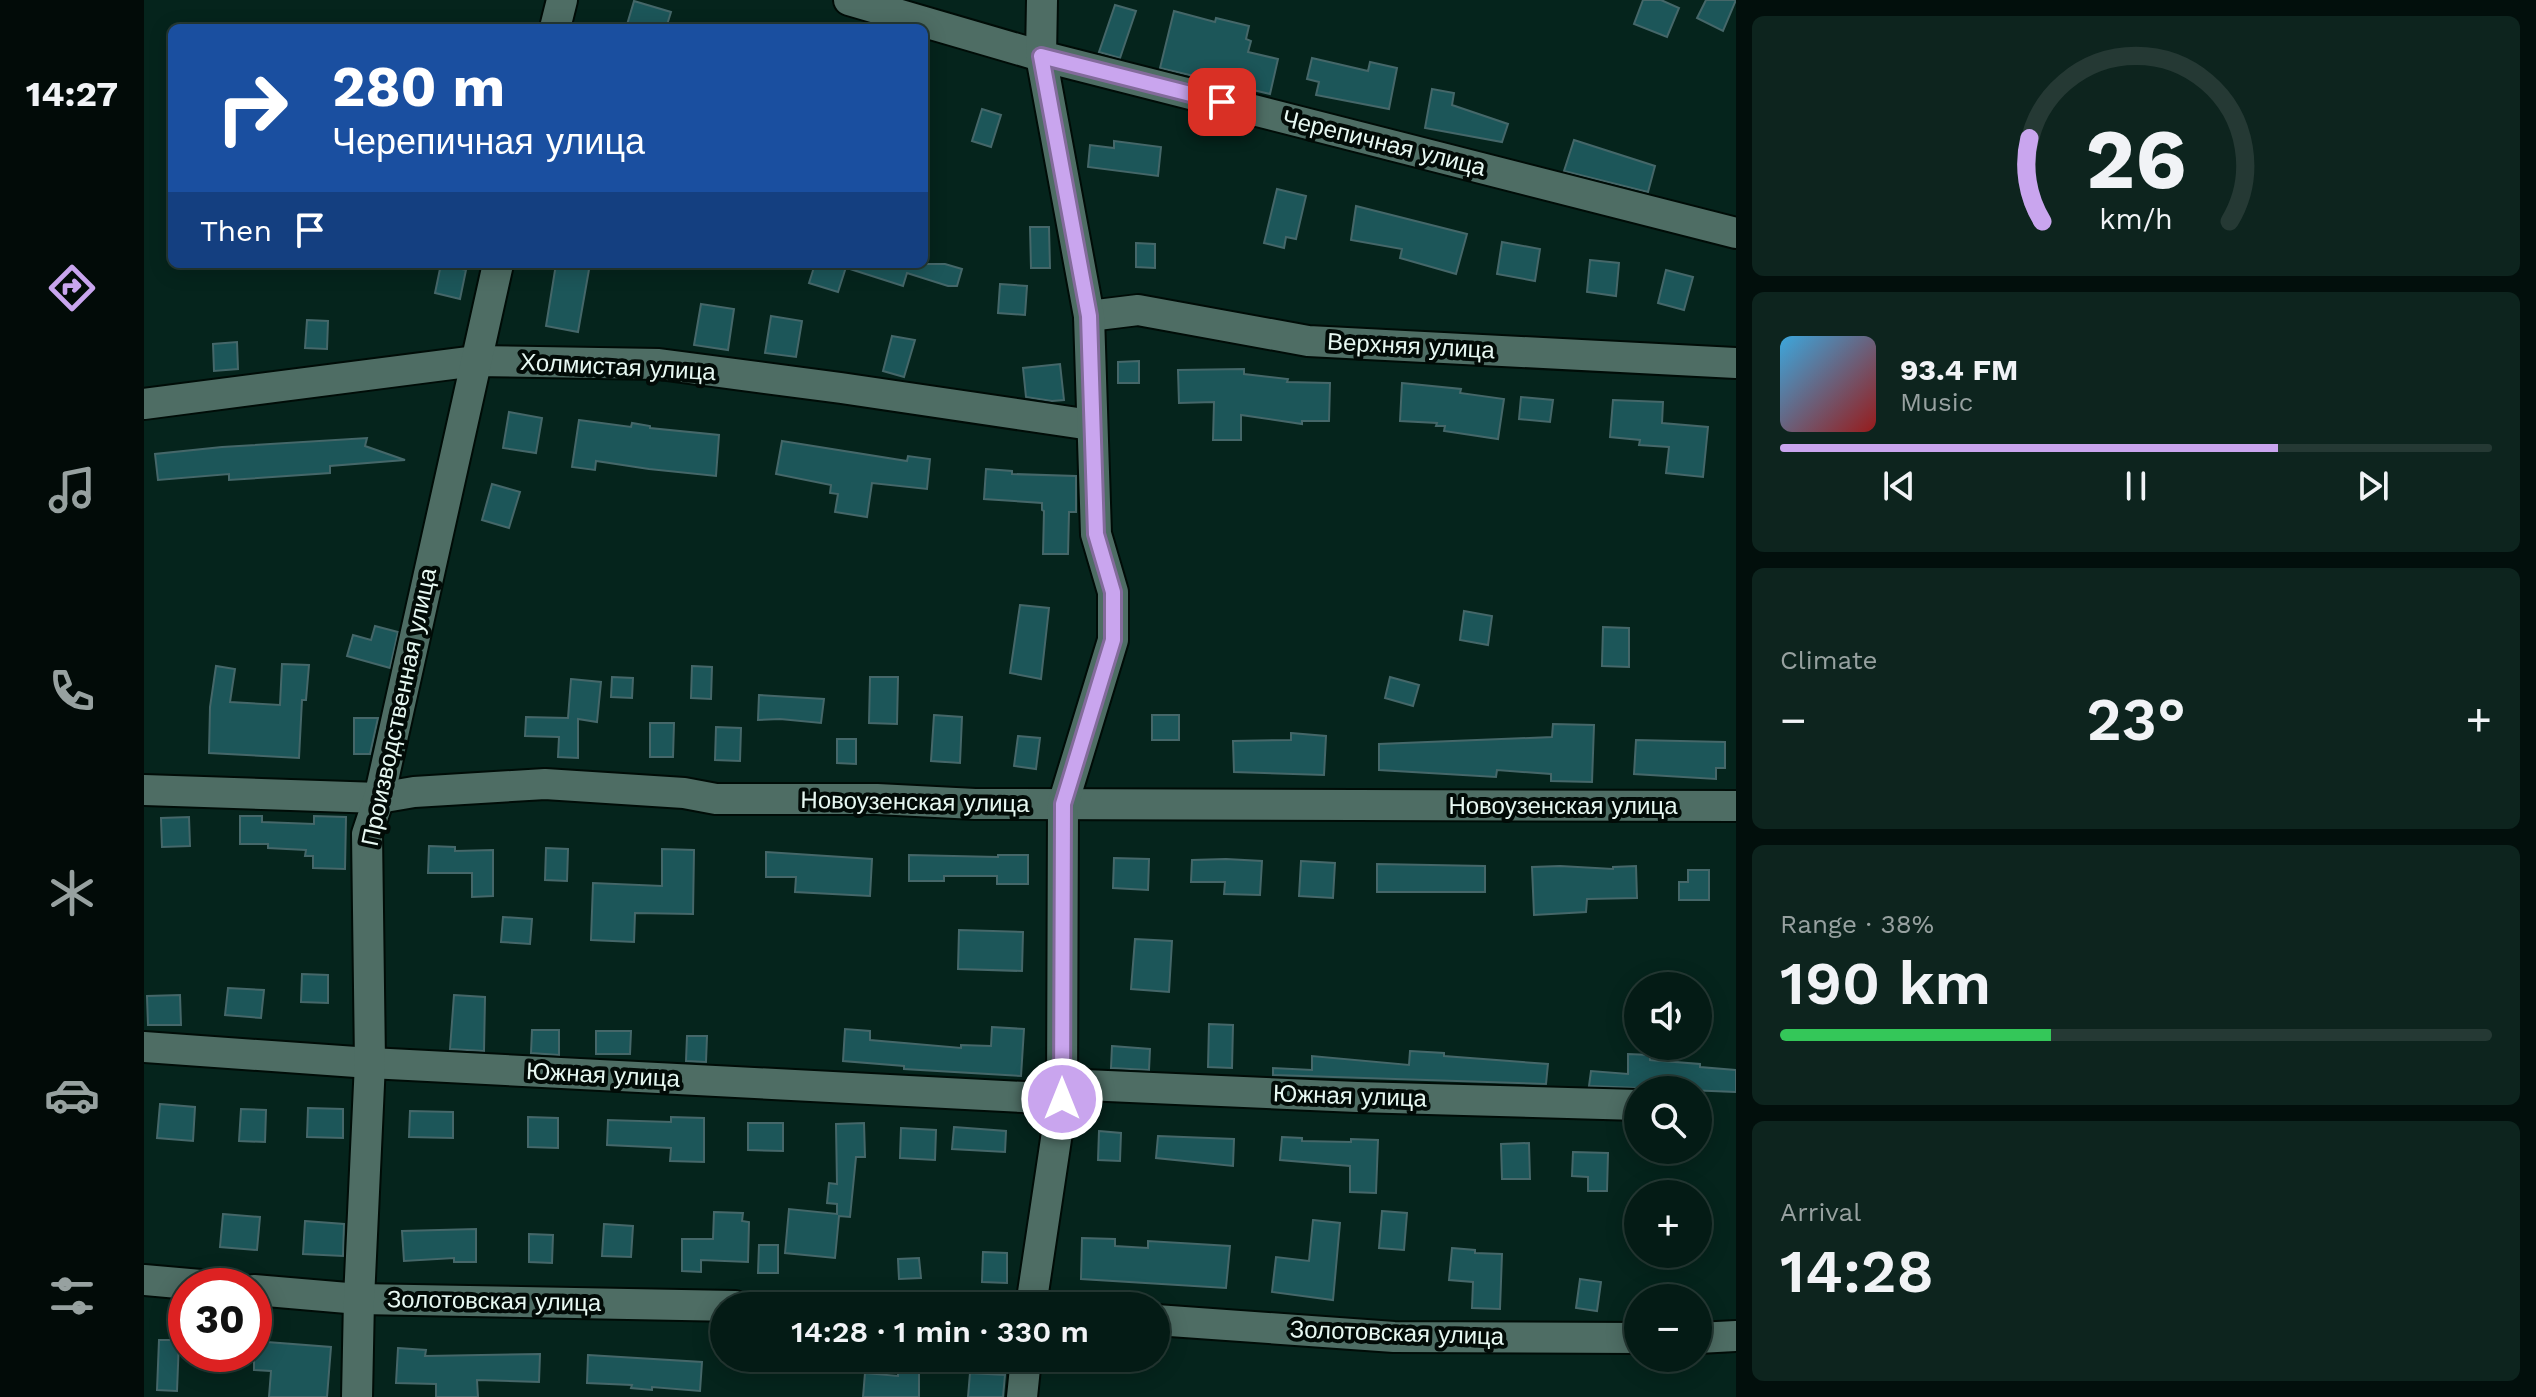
<!DOCTYPE html>
<meta charset="utf-8">
<style>
body{margin:0;font-family:"Work Sans",sans-serif;background:#0d241e;color:#f1f3f6;height:100vh;display:flex;flex-direction:column;font-size:30px;white-space:nowrap}
*{box-sizing:border-box;margin:0}
p{font-size:26px;color:#97a1a0}
.icon{flex:none;width:44px;height:44px;fill:none;stroke:currentColor;stroke-width:2;stroke-linecap:round;stroke-linejoin:round}
.map{position:relative;flex:1;overflow:hidden}
.details{display:flex;flex-direction:column;gap:16px;padding:16px;background:#020f0c;width:800px}
.details>*{flex:none}
.top-card{position:absolute;left:24px;top:24px;width:760px;height:244px;border-radius:12px;box-shadow:0 4px 20px #0003,0 0 0 2px #253934;background:#1a4fa0;color:#fff;overflow:hidden}
.buttons{position:absolute;left:1480px;top:972px;display:grid;gap:16px}
.buttons a{display:grid;place-items:center;width:88px;height:88px;border-radius:50%;background:#041b15;box-shadow:0 4px 20px #0003,0 0 0 2px #253934;font-size:40px}
.speed{position:absolute;left:24px;top:1268px;display:flex;gap:16px;font-size:40px;font-weight:700;text-align:center}
.speed>*{display:grid;place-content:center;width:104px;height:104px;border-radius:50%;background:#041b15;box-shadow:0 4px 20px #0003,0 0 0 2px #253934;line-height:1}
.speed .limit{border:12px solid #d22;background:#fff;color:#111}
.pin{position:absolute;display:grid;place-items:center;width:68px;height:68px;color:#fff;margin:-34px;border-radius:16px;box-shadow:0 4px 12px #0006}
.me{position:absolute;width:88px;margin:-44px;rotate:0deg;stroke-linejoin:round;filter:drop-shadow(0 0 6px #0008)}
.turn{display:flex;align-items:center;gap:28px;height:168px;padding:0 32px;font-size:36px}
.turn .icon{width:104px;height:104px;stroke-width:2.5}
.turn b{display:block;font-size:56px;line-height:68px}
.then{display:flex;align-items:center;height:76px;padding:0 32px;background:#0003;gap:16px;font-size:30px}
.big{font-size:60px;font-weight:600;line-height:1.1}
.details .widget{flex:1;display:flex;flex-direction:column;justify-content:center;gap:12px;min-width:0;padding:0 28px;border-radius:12px;background:#0d241e}
.details .dial{align-items:center;gap:0}
.dial svg{height:208px;overflow:visible;fill:none;stroke:#253934;stroke-width:7;stroke-linecap:round;text-anchor:middle}
.dial text{fill:#f1f3f6;stroke:none}
.song{display:flex;align-items:center;gap:24px}
.cover{width:96px;height:96px;border-radius:12px;background:linear-gradient(135deg,hsl(200 70% 55%),hsl(0 70% 35%))}
.played{height:8px;border-radius:4px;background:linear-gradient(90deg,#c9a5ee 70%,#253934 70%)}
.keys{display:flex;justify-content:space-around;direction:ltr}
.heat{display:flex;justify-content:space-between;align-items:center;font-size:44px;direction:ltr}
.charge{height:12px;border-radius:6px;background:linear-gradient(90deg,#34c759 38%,#253934 0)}
.trip{position:absolute;left:566px;top:1292px;width:460px;height:80px;border-radius:40px;background:#041b15;box-shadow:0 4px 20px #0003,0 0 0 2px #253934;font-weight:600;line-height:80px;text-align:center}
main{display:flex;flex:1;min-height:0}
.tabs{display:flex;flex-direction:column;width:144px;justify-content:space-around;align-items:center;background:#020b08;color:#97a1a0}
.tabs .icon{width:56px;height:56px}
.tabs .current{color:#c9a5ee}
.tabs b{font-size:36px;color:#f1f3f6}
.map>svg:first-child{display:block}
.building{fill:#1c5659;stroke:#456769;stroke-width:2}
.lines{fill:none;stroke-linecap:round;stroke-linejoin:round}
.street-casing{stroke:#000c07;stroke-width:34}
.street{stroke:#4e6d64;stroke-width:30}
.route-casing{stroke:#836b9b;stroke-width:20}
.route{stroke:#c9a5ee;stroke-width:14}
.labels{text-anchor:middle;dominant-baseline:central;stroke-width:8;stroke-linejoin:round;paint-order:stroke}
.street-label{font-size:24px;fill:#e7f8f2;stroke:#020b07}
</style>
<main>
<nav class="tabs">
<b>14:27</b>
<svg class="icon current" aria-label="directions" viewBox="0 0 24 24"><path d="M12 3l9 9-9 9-9-9zM9 14v-3h6M13 9l2 2-2 2"/></svg>
<svg class="icon" aria-label="music" viewBox="0 0 24 24"><path d="M9 18V5l10-2v13"/><circle cx="6" cy="18" r="3"/><circle cx="16" cy="16" r="3"/></svg>
<svg class="icon" aria-label="phone" viewBox="0 0 24 24"><path d="M5 4h4l2 5-3 2q2 4 5 5l2-3 5 2v4C11 20 4 13 5 4z"/></svg>
<svg class="icon" aria-label="climate" viewBox="0 0 24 24"><path d="M12 3v18M4 7l16 10M4 17L20 7"/></svg>
<svg class="icon" aria-label="car" viewBox="0 0 24 24"><path d="M5 17H2v-5l4-1 3-4h7l3 4 3 1v5h-3M9 17h6M6 11h13"/><circle cx="7" cy="17" r="2"/><circle cx="17" cy="17" r="2"/></svg>
<svg class="icon" aria-label="filters" viewBox="0 0 24 24"><path d="M4 7h16M4 17h16"/><circle cx="9" cy="7" r="2"/><circle cx="15" cy="17" r="2"/></svg>
</nav>
<div class="map">
<svg width="1592" height="1397" viewBox="0 0 1592 1397">
<rect width="100%" height="100%" fill="#05241c"/>
<g class="building">
<polygon points="1499,0 1517,0 1535,8 1523,37 1490,24"/>
<polygon points="1562,0 1592,0 1579,31 1553,18"/>
<polygon points="490,1 527,12 522,28 482,28"/>
<polygon points="971,5 992,11 976,58 955,52"/>
<polygon points="1030,11 1071,22 1072,18 1105,26 1102,39 1107,41 1104,52 1134,59 1126,94 1016,68"/>
<polygon points="1168,58 1224,71 1226,62 1253,68 1245,109 1172,95 1175,82 1163,79"/>
<polygon points="1288,89 1310,93 1308,105 1364,124 1358,142 1281,128"/>
<polygon points="838,109 857,115 847,147 828,141"/>
<polygon points="1430,140 1511,166 1504,192 1420,171"/>
<polygon points="970,141 1017,147 1014,176 944,167 946,145 970,148"/>
<polygon points="1133,189 1162,196 1152,239 1142,237 1140,248 1120,243"/>
<polygon points="1212,206 1323,234 1312,274 1256,258 1258,249 1207,240"/>
<polygon points="886,227 905,227 906,268 887,268"/>
<polygon points="1358,242 1396,249 1391,281 1353,274"/>
<polygon points="992,243 1011,244 1011,268 992,267"/>
<polygon points="1446,260 1475,263 1472,296 1443,292"/>
<polygon points="297,264 322,270 316,299 291,293"/>
<polygon points="412,264 446,264 434,332 402,326"/>
<polygon points="671,264 703,264 694,292 665,283"/>
<polygon points="704,264 801,264 818,269 813,286 804,286 763,273 759,286 703,268"/>
<polygon points="1522,270 1549,277 1540,310 1514,303"/>
<polygon points="856,284 883,286 881,315 854,313"/>
<polygon points="557,304 590,309 584,350 550,345"/>
<polygon points="627,316 658,321 652,357 621,353"/>
<polygon points="163,320 184,321 183,349 161,348"/>
<polygon points="748,336 771,340 760,377 739,371"/>
<polygon points="93,342 94,369 70,371 69,344"/>
<polygon points="995,361 995,383 974,383 974,362"/>
<polygon points="916,364 920,400 908,401 882,397 879,368"/>
<polygon points="1100,369 1100,374 1144,379 1143,382 1186,383 1185,421 1158,421 1158,424 1097,415 1097,440 1069,440 1070,402 1035,403 1034,370"/>
<polygon points="1258,383 1317,389 1316,393 1360,399 1354,439 1300,431 1301,426 1292,426 1293,423 1256,421"/>
<polygon points="1377,397 1409,400 1406,422 1375,419"/>
<polygon points="1469,400 1519,402 1518,423 1564,427 1559,477 1522,473 1525,447 1495,445 1496,440 1466,437"/>
<polygon points="365,412 398,418 392,453 359,448"/>
<polygon points="435,420 487,427 488,423 506,426 506,428 575,435 572,476 505,469 452,461 451,470 428,467"/>
<polygon points="223,438 221,446 261,460 186,466 186,473 85,480 85,474 14,480 11,454 78,447"/>
<polygon points="638,441 763,461 764,456 786,459 783,489 728,483 723,517 691,512 694,494 686,493 687,485 632,474"/>
<polygon points="842,469 868,471 868,474 932,476 932,512 925,512 924,554 899,554 900,511 898,510 898,503 840,499"/>
<polygon points="348,484 376,492 365,528 338,520"/>
<polygon points="876,605 905,608 897,679 866,673"/>
<polygon points="1320,611 1348,616 1344,645 1316,640"/>
<polygon points="231,626 254,632 246,668 203,656 209,635 227,640"/>
<polygon points="1459,627 1485,628 1485,667 1458,666"/>
<polygon points="138,664 165,665 162,700 158,700 155,758 65,753 66,707 72,666 91,669 86,702 136,705"/>
<polygon points="548,666 568,667 567,699 547,698"/>
<polygon points="468,677 489,678 488,698 467,697"/>
<polygon points="726,677 754,677 753,724 725,723"/>
<polygon points="1246,677 1275,685 1269,706 1241,698"/>
<polygon points="427,679 457,682 453,722 434,719 434,758 414,757 415,737 381,736 382,717 424,718"/>
<polygon points="615,695 680,699 677,723 636,719 614,720"/>
<polygon points="790,715 818,717 816,763 787,761"/>
<rect x="1008" y="715" width="27" height="25"/>
<polygon points="210,718 234,718 226,754 210,754"/>
<polygon points="506,723 530,723 529,757 506,757"/>
<polygon points="1409,724 1450,725 1448,782 1407,781 1407,774 1353,770 1352,777 1235,770 1235,744 1408,737"/>
<polygon points="572,727 597,728 596,761 571,760"/>
<polygon points="1147,733 1182,736 1180,775 1090,772 1089,741 1147,740"/>
<polygon points="874,736 896,738 892,769 870,766"/>
<polygon points="693,739 712,739 712,764 693,763"/>
<polygon points="1492,740 1581,742 1581,768 1572,768 1572,779 1490,774"/>
<polygon points="96,816 118,816 118,822 170,824 170,816 202,817 201,869 169,868 169,856 161,856 162,850 124,848 124,844 96,844"/>
<polygon points="45,817 46,846 18,847 17,818"/>
<polygon points="285,846 311,847 311,851 349,850 349,896 328,897 328,873 284,873"/>
<polygon points="402,848 424,849 423,881 401,880"/>
<polygon points="518,849 550,850 549,914 491,913 490,942 447,940 449,883 518,886"/>
<polygon points="622,852 728,859 726,896 651,892 652,877 622,877"/>
<polygon points="765,855 854,857 854,855 884,855 884,884 853,884 853,876 800,876 800,881 765,881"/>
<polygon points="970,858 1005,859 1004,890 969,888"/>
<polygon points="1082,859 1118,861 1116,895 1080,894 1081,882 1047,882 1048,860"/>
<polygon points="1157,861 1191,863 1189,898 1155,896"/>
<polygon points="1233,864 1341,866 1341,892 1233,892"/>
<polygon points="1416,866 1469,869 1469,867 1492,866 1493,898 1443,899 1442,912 1390,915 1388,867"/>
<polygon points="1544,870 1565,870 1565,900 1535,900 1535,882 1544,882"/>
<polygon points="359,917 388,919 386,944 357,942"/>
<polygon points="815,930 879,932 878,971 814,969"/>
<polygon points="991,939 1028,941 1025,992 987,989"/>
<polygon points="158,974 184,975 184,1003 157,1002"/>
<polygon points="84,988 120,990 117,1018 81,1015"/>
<polygon points="36,995 37,1025 4,1025 3,996"/>
<polygon points="310,995 341,997 340,1051 306,1049"/>
<polygon points="1065,1024 1089,1025 1088,1068 1064,1067"/>
<polygon points="848,1027 880,1029 877,1076 760,1069 760,1066 699,1061 701,1029 726,1031 726,1040 817,1048 817,1045 847,1046"/>
<polygon points="388,1030 415,1030 415,1055 387,1053"/>
<polygon points="452,1031 487,1031 486,1054 452,1054"/>
<polygon points="543,1036 563,1036 562,1062 542,1061"/>
<polygon points="968,1046 1006,1049 1005,1070 967,1068"/>
<polygon points="1266,1051 1300,1053 1300,1056 1404,1064 1402,1084 1129,1075 1129,1068 1168,1070 1168,1056 1265,1065"/>
<polygon points="1484,1054 1506,1055 1506,1060 1556,1064 1556,1067 1592,1070 1592,1092 1445,1086 1447,1071 1484,1074"/>
<polygon points="16,1104 51,1107 49,1141 13,1138"/>
<polygon points="164,1108 199,1109 199,1138 163,1137"/>
<polygon points="97,1109 122,1110 121,1142 95,1141"/>
<polygon points="266,1111 309,1112 309,1138 265,1137"/>
<polygon points="384,1117 414,1118 414,1148 384,1147"/>
<polygon points="527,1117 560,1118 560,1162 526,1161 527,1148 463,1145 464,1120 527,1122"/>
<polygon points="604,1123 639,1123 639,1151 604,1150"/>
<polygon points="720,1123 721,1157 712,1157 706,1217 695,1216 691,1258 641,1253 645,1209 693,1214 693,1204 683,1203 685,1183 693,1184 692,1124"/>
<polygon points="810,1127 862,1131 861,1152 808,1149"/>
<polygon points="757,1128 792,1130 791,1160 756,1158"/>
<polygon points="955,1131 977,1133 976,1161 954,1160"/>
<polygon points="1014,1136 1090,1139 1089,1166 1012,1158"/>
<polygon points="1138,1137 1158,1138 1158,1141 1207,1142 1207,1139 1234,1140 1232,1193 1206,1192 1206,1166 1136,1160"/>
<polygon points="1385,1143 1386,1179 1358,1179 1357,1144"/>
<polygon points="1429,1152 1464,1153 1463,1191 1444,1191 1444,1177 1428,1176"/>
<polygon points="1238,1211 1263,1213 1260,1250 1235,1248"/>
<polygon points="570,1212 599,1213 598,1221 605,1222 604,1262 557,1260 557,1272 538,1271 538,1239 569,1239"/>
<polygon points="79,1214 116,1217 113,1250 76,1247"/>
<polygon points="1169,1220 1196,1223 1189,1300 1128,1292 1132,1257 1165,1261"/>
<polygon points="161,1221 200,1224 199,1256 159,1254"/>
<polygon points="460,1224 489,1226 487,1257 458,1256"/>
<polygon points="332,1229 332,1262 310,1262 310,1258 260,1261 258,1231"/>
<polygon points="385,1234 409,1235 408,1263 385,1262"/>
<polygon points="938,1238 971,1239 971,1246 1004,1248 1004,1241 1086,1246 1082,1288 937,1279"/>
<polygon points="615,1245 634,1245 634,1273 614,1273"/>
<polygon points="1308,1248 1331,1250 1331,1253 1358,1254 1356,1309 1328,1308 1329,1282 1305,1280"/>
<polygon points="839,1252 863,1253 863,1283 838,1282"/>
<polygon points="775,1258 777,1278 755,1279 754,1259"/>
<polygon points="1436,1279 1457,1282 1453,1311 1432,1308"/>
<polygon points="15,1340 35,1340 33,1391 13,1390"/>
<polygon points="110,1341 187,1347 183,1397 125,1397 127,1371 110,1370"/>
<polygon points="254,1348 282,1350 281,1356 396,1354 395,1382 333,1380 334,1397 292,1397 292,1384 252,1383"/>
<polygon points="444,1355 558,1362 556,1391 508,1387 508,1390 487,1388 488,1385 443,1383"/>
<polygon points="754,1371 775,1372 775,1397 719,1397 721,1373 754,1376"/>
<polygon points="826,1373 861,1375 859,1397 824,1397"/>
</g>
<g class="lines">
<defs>
<g id="street">
<polyline points="705,0 897,56 1592,233"/>
<polyline points="411,28 418,0"/>
<polyline points="945,316 994,310 1164,341 1592,363"/>
<polyline points="0,404 331,361 515,364 697,388 947,425"/>
<polyline points="0,790 235,798 270,792 401,784 540,793 572,799 733,799 831,804 1592,806"/>
<polyline points="0,1047 226,1063 918,1099"/>
<polyline points="918,1084 1213,1097 1494,1105"/>
<polyline points="0,1280 68,1286"/>
<polyline points="110,1290 215,1299 591,1306"/>
<polyline points="887,1306 918,1099 919,804 969,640 969,592 952,534 945,316 897,56 898,0"/>
<polyline points="1012,1320 1250,1337 1494,1338"/>
<polyline points="1554,1338 1592,1336"/>
<polyline points="213,1397 215,1299 226,1063 223,834 235,798 354,264"/>
<polyline points="878,1397 882,1358"/>
</g>
</defs>
<use href="#street" class="street-casing"/>
<use href="#street" class="street"/>
</g>
<g class="lines">
<defs>
<polyline id="route" points="918,1099 919,804 969,640 969,592 952,534 945,316 897,56 1078,102"/>
</defs>
<use href="#route" class="route-casing"/>
<use href="#route" class="route"/>
</g>
<g class="labels">
<g class="street-label">
<text transform="translate(1240 143) rotate(14)">Черепичная улица</text>
<text transform="translate(1267 346) rotate(3)">Верхняя улица</text>
<text transform="translate(474 367) rotate(3)">Холмистая улица</text>
<text transform="translate(255 707) rotate(-78)">Производственная улица</text>
<text transform="translate(771 802) rotate(1)">Новоузенская улица</text>
<text x="1419" y="806">Новоузенская улица</text>
<text transform="translate(459 1075) rotate(3)">Южная улица</text>
<text transform="translate(1206 1096) rotate(2)">Южная улица</text>
<text transform="translate(350 1301) rotate(1)">Золотовская улица</text>
<text transform="translate(1253 1333) rotate(2)">Золотовская улица</text>
</g>
</g>
</svg>
<div class="buttons">
<a><svg class="icon" aria-label="sound" viewBox="0 0 24 24"><path d="M4 9h4l5-4v14l-5-4H4zM17 9q2 3 0 6"/></svg></a>
<a><svg class="icon" aria-label="search" viewBox="0 0 24 24"><circle cx="10" cy="10" r="6"/><path d="M15 15l6 6"/></svg></a>
<a>+</a>
<a>−</a>
</div>
<div class="speed"><div class="limit">30</div></div>
<div class="pin" style="left:1078px;top:102px;background:#d93025"><svg class="icon" aria-label="arrive" viewBox="0 0 24 24"><path d="M6 21V4h12l-3 4 3 4H6"/></svg></div>
<svg class="me" style="left:918px;top:1099px" viewBox="-20 -20 40 40"><circle r="17" fill="#c9a5ee" stroke="#fff" stroke-width="3"/><path d="M0-11L8 9 0 5-8 9z" fill="#fff"/></svg>
<div class="trip">14:28 · 1 min · 330 m</div>
<div class="top-card">
<div class="turn"><svg class="icon" aria-label="right" viewBox="0 0 24 24"><path d="M7 20v-9h11M14 6l5 5-5 5"/></svg><div><b>280 m</b>Черепичная улица</div></div>
<div class="then">Then<svg class="icon" aria-label="arrive" viewBox="0 0 24 24"><path d="M6 21V4h12l-3 4 3 4H6"/></svg></div>
</div>
</div>
<section class="details">
<div class="widget dial"><svg viewBox="0 0 100 80">
<path d="M14 69A42 42 0 1 1 86 69"/>
<path d="M14 69A42 42 0 0 1 9 37" stroke="#c9a5ee"/>
<text x="50" y="56" font-size="32" font-weight="700">26</text>
<text x="50" y="72" font-size="11">km/h</text>
</svg></div>
<div class="widget">
<div class="song"><i class="cover"></i><div><b>93.4 FM</b><p>Music</p></div></div>
<div class="played"></div>
<div class="keys"><svg class="icon" aria-label="previous" viewBox="0 0 24 24"><path d="M18 5L8 12l10 7zM5 5v14"/></svg><svg class="icon" aria-label="pause" viewBox="0 0 24 24"><path d="M8 5v14M16 5v14"/></svg><svg class="icon" aria-label="next" viewBox="0 0 24 24"><path d="M6 5l10 7-10 7zM19 5v14"/></svg></div>
</div>
<div class="widget"><p>Climate</p>
<div class="heat"><a>−</a><b class="big">23°</b><a>+</a></div>
</div>
<div class="widget"><p>Range · 38%</p><b class="big">190 km</b><div class="charge"></div></div>
<div class="widget"><p>Arrival</p><b class="big">14:28</b></div>
</section>
</main>
